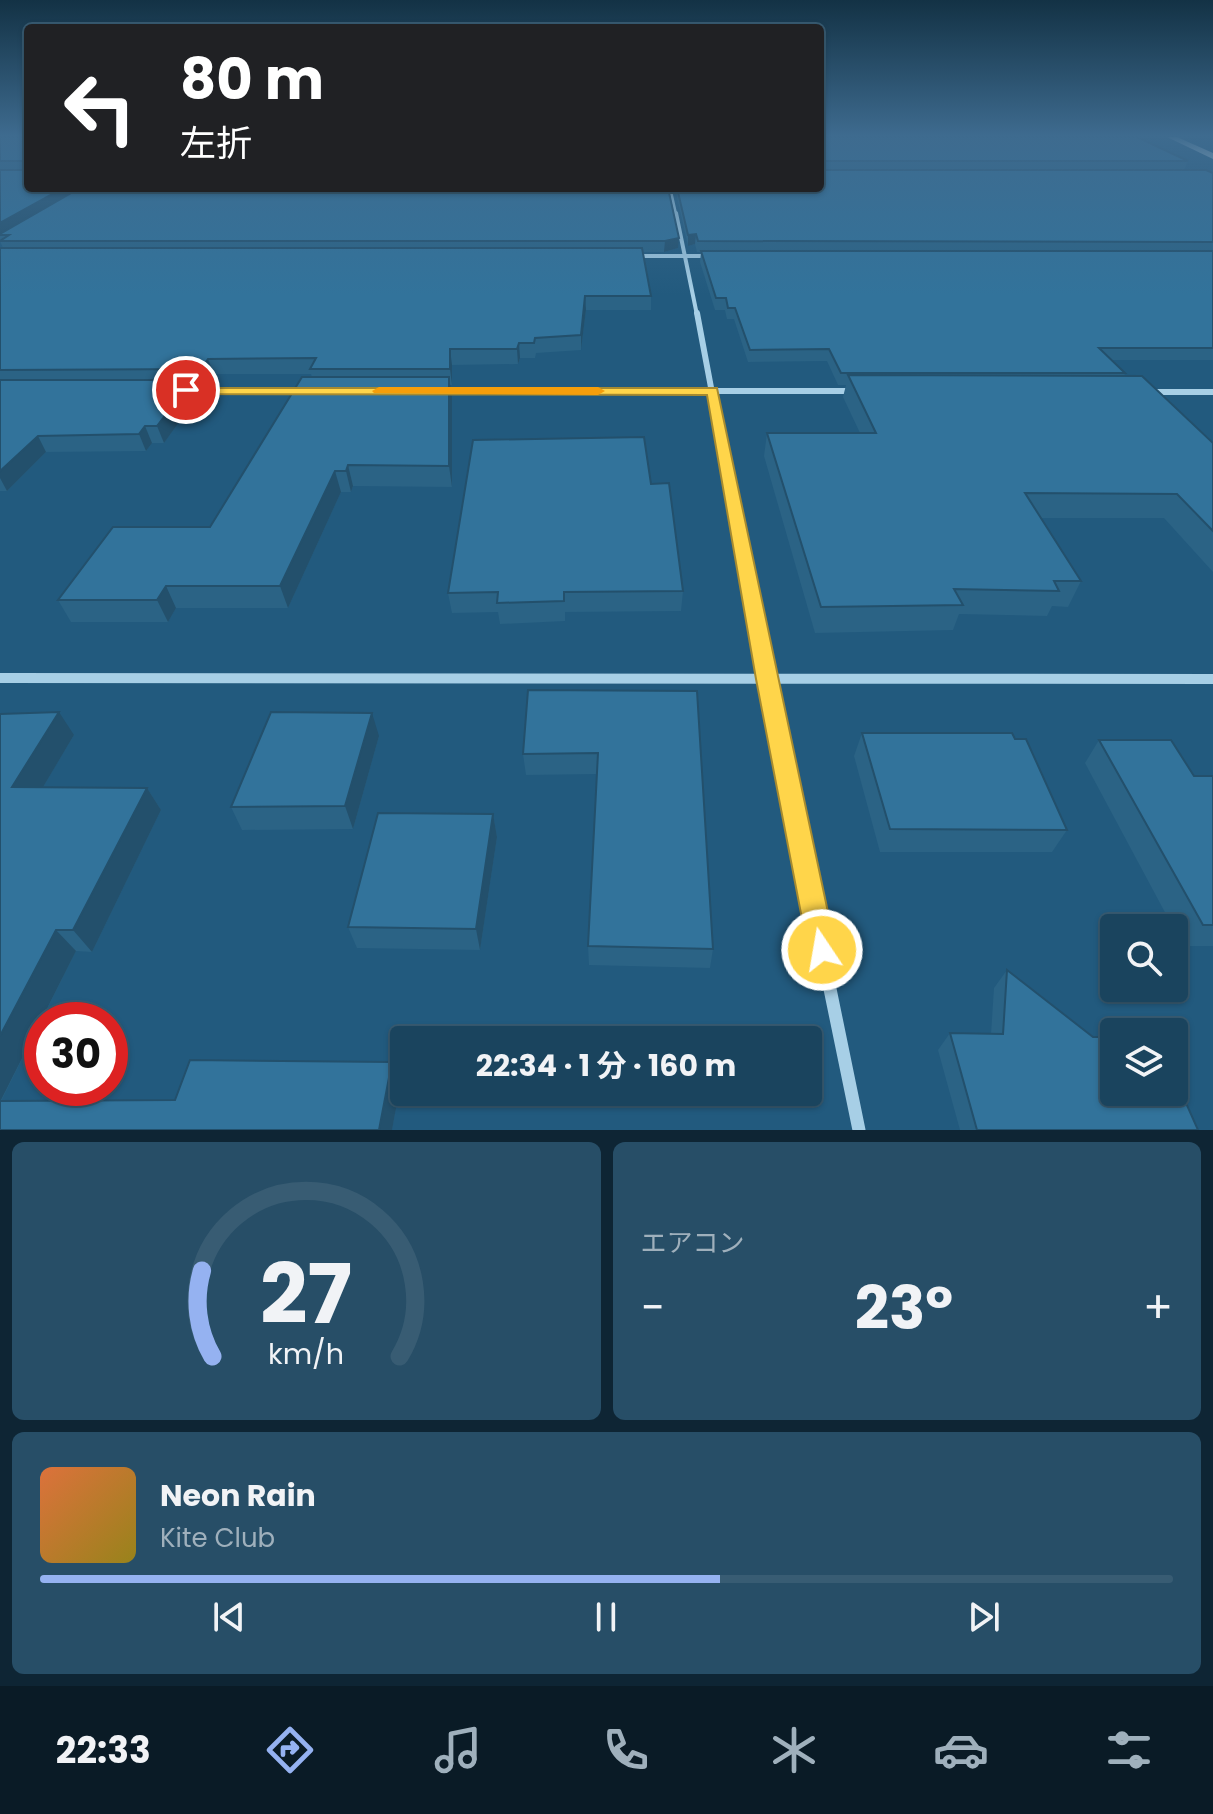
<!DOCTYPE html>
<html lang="ja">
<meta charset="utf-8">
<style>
body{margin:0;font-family:Poppins,"Noto Sans JP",sans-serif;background:#274e67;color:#f1f3f6;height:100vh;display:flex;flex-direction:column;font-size:30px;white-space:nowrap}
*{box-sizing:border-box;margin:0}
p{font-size:26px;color:#9fb0bc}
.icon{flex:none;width:44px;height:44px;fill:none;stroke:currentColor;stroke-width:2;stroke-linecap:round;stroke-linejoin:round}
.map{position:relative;height:1130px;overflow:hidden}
.side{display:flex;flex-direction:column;gap:12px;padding:12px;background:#0e2534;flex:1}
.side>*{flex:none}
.guide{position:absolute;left:24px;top:24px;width:800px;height:168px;border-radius:8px;box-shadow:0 2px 6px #0004,0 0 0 2px #385c73;background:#202124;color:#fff;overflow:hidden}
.tools{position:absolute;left:1100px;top:914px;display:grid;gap:16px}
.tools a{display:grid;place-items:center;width:88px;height:88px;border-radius:8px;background:#1a445e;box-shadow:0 2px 6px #0004,0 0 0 2px #385c73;font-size:40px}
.speed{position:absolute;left:24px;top:1002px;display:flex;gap:16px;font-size:40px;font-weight:700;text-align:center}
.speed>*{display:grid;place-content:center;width:104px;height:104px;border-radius:50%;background:#1a445e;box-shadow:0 2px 6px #0004,0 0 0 2px #385c73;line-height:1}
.speed .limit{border:12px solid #d22;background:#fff;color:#111}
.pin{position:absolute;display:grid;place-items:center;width:68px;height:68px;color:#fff;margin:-34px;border:4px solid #fff;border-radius:50%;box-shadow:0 2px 8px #0007}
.me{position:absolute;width:88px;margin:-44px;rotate:348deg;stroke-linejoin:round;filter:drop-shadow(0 0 6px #0008)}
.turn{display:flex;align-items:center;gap:28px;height:168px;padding:0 24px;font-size:36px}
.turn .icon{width:104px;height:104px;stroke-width:2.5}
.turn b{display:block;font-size:56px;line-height:68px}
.big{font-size:60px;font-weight:700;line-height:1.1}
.side .widget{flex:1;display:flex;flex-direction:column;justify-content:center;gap:12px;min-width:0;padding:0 28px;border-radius:12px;background:#274e67}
.side .dial{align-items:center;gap:0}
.dial svg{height:208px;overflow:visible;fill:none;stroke:#385c73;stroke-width:7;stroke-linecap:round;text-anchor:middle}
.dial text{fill:#f1f3f6;stroke:none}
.song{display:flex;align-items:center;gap:24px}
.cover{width:96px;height:96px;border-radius:12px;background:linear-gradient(135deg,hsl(20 70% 55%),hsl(50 70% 35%))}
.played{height:8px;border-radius:4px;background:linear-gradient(90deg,#95b2f1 60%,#385c73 60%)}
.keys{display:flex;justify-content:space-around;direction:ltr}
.heat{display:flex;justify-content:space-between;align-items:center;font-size:44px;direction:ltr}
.side .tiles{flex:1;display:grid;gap:12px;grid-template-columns:1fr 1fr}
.widget:last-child{grid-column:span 2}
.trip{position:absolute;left:390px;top:1026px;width:432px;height:80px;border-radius:8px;background:#1a445e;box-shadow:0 2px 6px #0004,0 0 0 2px #385c73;font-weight:700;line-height:80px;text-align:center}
.dock{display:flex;height:128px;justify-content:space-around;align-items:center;background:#0a1b26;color:#9fb0bc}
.dock .icon{width:56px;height:56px}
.dock .active{color:#95b2f1}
.dock b{font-size:36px;color:#f1f3f6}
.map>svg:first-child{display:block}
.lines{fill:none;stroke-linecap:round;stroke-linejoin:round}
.minor-far5{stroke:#a7cfe6;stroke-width:3}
.minor-far4{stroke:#a7cfe6;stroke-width:4}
.minor-far3{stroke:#a7cfe6;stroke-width:6}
.minor-far2{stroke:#a7cfe6;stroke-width:8}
.minor-far1{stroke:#a7cfe6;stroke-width:10}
.minor{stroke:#a7cfe6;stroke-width:13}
.trunk{fill:#f4fafe;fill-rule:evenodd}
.wall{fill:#2b6385}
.shaded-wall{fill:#23506c}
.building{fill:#32739b;stroke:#23506c;stroke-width:2}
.route{fill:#ffd54a;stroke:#a68a30;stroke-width:2}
.slow{fill:#f59e0b}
</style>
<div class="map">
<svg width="1213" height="1130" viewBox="0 0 1213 1130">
<rect width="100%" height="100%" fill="#225a7e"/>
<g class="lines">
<polyline class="minor-far5" points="670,188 676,215"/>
<g class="minor-far4">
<polyline points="676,213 697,315"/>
<polyline points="633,256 711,256"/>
</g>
<g class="minor-far3">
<polyline points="697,313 722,446"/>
<polyline points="186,390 304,391"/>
<polyline points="442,391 852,391"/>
<polyline points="1150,392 1213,392"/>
</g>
<polyline class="minor-far2" points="722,444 754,617"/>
<g class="minor-far1">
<polyline points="754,615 799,840"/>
<polyline points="0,678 1213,679"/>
</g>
<polyline class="minor" points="799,838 859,1130"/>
<polygon class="trunk" points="1167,137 1177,137 1213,153 1213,159"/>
</g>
<g class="wall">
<polygon points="0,137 28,137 28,188 668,188 678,248 664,252 643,252 651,296 651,310 586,310 581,350 536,353 535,358 520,358 518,364 452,365 452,385 450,385 452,397 452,487 353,486 351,492 341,492 288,608 176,608 168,622 71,622 58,600 210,527 312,377 311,374 214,374 206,384 193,384 198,396 164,443 152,443 146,451 46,452 7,491 0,491 0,248 3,248 0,241"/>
<polygon points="820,137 1188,161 1184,170 1213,173 1213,360 1112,360 1125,373 1124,376 1213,443 1213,572 1164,518 1040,518 1081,581 1068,607 1052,606 1047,616 959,614 953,630 815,633 764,456 767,433 860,433 843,397 846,385 838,385 827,361 748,362 734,319 727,319 725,310 715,310 700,262 701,252 697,252 695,244 688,246 675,188 820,188"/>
<polygon points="651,484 683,591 681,611 565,612 565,621 500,624 498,612 452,613 448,593"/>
<polygon points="697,691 713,949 710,968 589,965 588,946 597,774 526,775 523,754"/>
<polygon points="0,714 74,735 43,787 147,788 161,810 92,952 76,951 1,1101 175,1100 401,1081 392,1130 0,1130"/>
<polygon points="862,733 1067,830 1052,852 880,852 854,756"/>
<polygon points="379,736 353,829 242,830 231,807"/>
<polygon points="1099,740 1194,776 1213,776 1213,946 1183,946 1085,763"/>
<polygon points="493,814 497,837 480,950 357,948 348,927"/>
<polygon points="1007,970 1198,1130 960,1130 938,1050 950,1033 991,1034 994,988"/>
</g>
<g class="shaded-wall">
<polygon points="63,188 83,188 0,235 0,223"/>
<polygon points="696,234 695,244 688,246 688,235"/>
<polygon points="679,238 678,248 664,252 665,241"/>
<polygon points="585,296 586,310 581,350 581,335"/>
<polygon points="519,343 520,358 518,364 517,349"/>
<polygon points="450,349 452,365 452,385 450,369"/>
<polygon points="208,359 214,374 206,384 201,369"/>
<polygon points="449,377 452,397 452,487 449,466"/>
<polygon points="192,380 198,396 164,443 157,426"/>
<polygon points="145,426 152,443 146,451 139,434"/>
<polygon points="38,436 46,452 7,491 0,478 0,471"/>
<polygon points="348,465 353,486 351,492 346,471"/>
<polygon points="335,471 341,492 288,608 280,586"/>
<polygon points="166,586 176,608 168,622 157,600"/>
<polygon points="59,712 74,735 30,809 12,787"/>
<polygon points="372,713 379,736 353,829 345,806"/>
<polygon points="147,788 161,810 92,952 73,930"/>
<polygon points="493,814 497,837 480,950 476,929"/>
<polygon points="56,930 76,951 0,1102 0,1036"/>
<polygon points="392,1062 401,1081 392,1130 379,1130"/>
</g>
<g class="building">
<polygon points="0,137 28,137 28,163 24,161 0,161"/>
<polygon points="820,137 1137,137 1188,161 821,161 820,162"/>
<polygon points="28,165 28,188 63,188 0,223 0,170 24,170"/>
<polygon points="820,169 821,170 1206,170 1213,173 1213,242 698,241 696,234 688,235 677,188 820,188"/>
<polygon points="80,188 668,188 679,238 665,241 0,241 9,235 0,235 0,234"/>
<polygon points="0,248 642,248 651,296 585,296 581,335 535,338 534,343 519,343 517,349 450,349 450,369 310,369 316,358 208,359 201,369 0,370"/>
<polygon points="701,251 1213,251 1213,348 1099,348 1125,373 841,373 829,349 750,350 735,308 728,308 726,298 716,298"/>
<polygon points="848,375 1142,376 1213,443 1213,531 1177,494 1025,493 1081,581 1054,581 1059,591 954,589 963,605 821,607 767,433 876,433"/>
<polygon points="302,377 449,377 449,466 348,465 346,471 335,471 280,586 166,586 157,600 58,600 113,527 210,527"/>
<polygon points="0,380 192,380 157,426 145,426 139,434 38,436 0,471"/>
<polygon points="644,437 651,484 669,483 683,591 564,592 564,601 497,603 498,592 448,593 473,440"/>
<polygon points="528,690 697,691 713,949 588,946 598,753 523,754"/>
<polygon points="59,712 12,787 147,788 73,930 56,930 0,1036 0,714"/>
<polygon points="271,712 372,713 345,806 231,807"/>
<polygon points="862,733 1012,733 1015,739 1026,739 1067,830 890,829"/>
<polygon points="1099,740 1171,740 1194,776 1213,776 1213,925 1203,925"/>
<polygon points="378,813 493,814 476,929 348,927"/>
<polygon points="1007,970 1093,1037 1114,1037 1114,1092 1174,1092 1174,1076 1198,1130 977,1130 950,1033 1003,1034"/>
<polygon points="190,1060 392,1062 379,1130 0,1130 0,1101 175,1100"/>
</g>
<linearGradient id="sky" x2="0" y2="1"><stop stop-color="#133245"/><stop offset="0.46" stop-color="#3e6b8f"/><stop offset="1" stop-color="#3e6b8f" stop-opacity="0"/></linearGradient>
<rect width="1213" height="295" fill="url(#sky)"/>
<polygon class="route" points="181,388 717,388 836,950 832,960 822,964 812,960 808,950 756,679 707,395 186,394 181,393"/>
<polygon class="slow" points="379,387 598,387 605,391 598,395 374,393 372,391"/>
</svg>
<div class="tools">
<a><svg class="icon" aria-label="search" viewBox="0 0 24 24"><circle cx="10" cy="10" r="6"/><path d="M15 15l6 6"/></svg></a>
<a><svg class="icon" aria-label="layers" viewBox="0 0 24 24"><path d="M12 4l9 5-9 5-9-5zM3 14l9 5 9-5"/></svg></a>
</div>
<div class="speed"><div class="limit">30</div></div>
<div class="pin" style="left:186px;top:390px;background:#d93025"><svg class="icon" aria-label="arrive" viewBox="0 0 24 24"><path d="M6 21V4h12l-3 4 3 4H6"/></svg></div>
<svg class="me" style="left:822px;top:950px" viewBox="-20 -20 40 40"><circle r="17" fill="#ffd54a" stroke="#fff" stroke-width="3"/><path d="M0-11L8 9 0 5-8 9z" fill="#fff"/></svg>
<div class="trip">22:34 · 1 分 · 160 m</div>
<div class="guide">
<div class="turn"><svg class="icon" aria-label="left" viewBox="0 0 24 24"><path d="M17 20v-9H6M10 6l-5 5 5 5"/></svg><div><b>80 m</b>左折</div></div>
</div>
</div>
<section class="side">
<div class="tiles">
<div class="widget dial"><svg viewBox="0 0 100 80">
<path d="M14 69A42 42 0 1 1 86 69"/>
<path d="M14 69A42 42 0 0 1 10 36" stroke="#95b2f1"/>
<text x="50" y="56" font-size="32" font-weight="700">27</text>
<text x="50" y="72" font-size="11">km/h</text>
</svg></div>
<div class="widget"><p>エアコン</p>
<div class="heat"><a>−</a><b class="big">23°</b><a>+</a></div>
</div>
<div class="widget">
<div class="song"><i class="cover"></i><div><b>Neon Rain</b><p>Kite Club</p></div></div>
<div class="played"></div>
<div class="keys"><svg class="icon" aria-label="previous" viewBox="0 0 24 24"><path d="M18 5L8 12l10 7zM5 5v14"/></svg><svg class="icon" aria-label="pause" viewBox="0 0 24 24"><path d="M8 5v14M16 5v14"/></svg><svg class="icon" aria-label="next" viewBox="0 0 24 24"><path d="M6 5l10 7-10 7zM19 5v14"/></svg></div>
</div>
</div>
</section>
<nav class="dock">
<b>22:33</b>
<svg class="icon active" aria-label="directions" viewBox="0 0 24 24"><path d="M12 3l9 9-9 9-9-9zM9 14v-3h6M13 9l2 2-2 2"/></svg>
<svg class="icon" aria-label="music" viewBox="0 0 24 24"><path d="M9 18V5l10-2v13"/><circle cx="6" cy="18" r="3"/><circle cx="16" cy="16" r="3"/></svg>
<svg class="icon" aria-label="phone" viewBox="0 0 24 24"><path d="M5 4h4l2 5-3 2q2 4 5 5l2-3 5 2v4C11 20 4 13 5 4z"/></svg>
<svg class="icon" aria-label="climate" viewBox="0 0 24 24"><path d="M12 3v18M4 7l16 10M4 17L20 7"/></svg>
<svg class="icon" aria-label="car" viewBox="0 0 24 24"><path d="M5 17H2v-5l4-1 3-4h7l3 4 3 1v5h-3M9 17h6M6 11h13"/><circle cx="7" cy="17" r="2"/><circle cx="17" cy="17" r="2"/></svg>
<svg class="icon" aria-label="filters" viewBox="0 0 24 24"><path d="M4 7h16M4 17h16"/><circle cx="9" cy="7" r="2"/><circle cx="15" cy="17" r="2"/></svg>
</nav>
